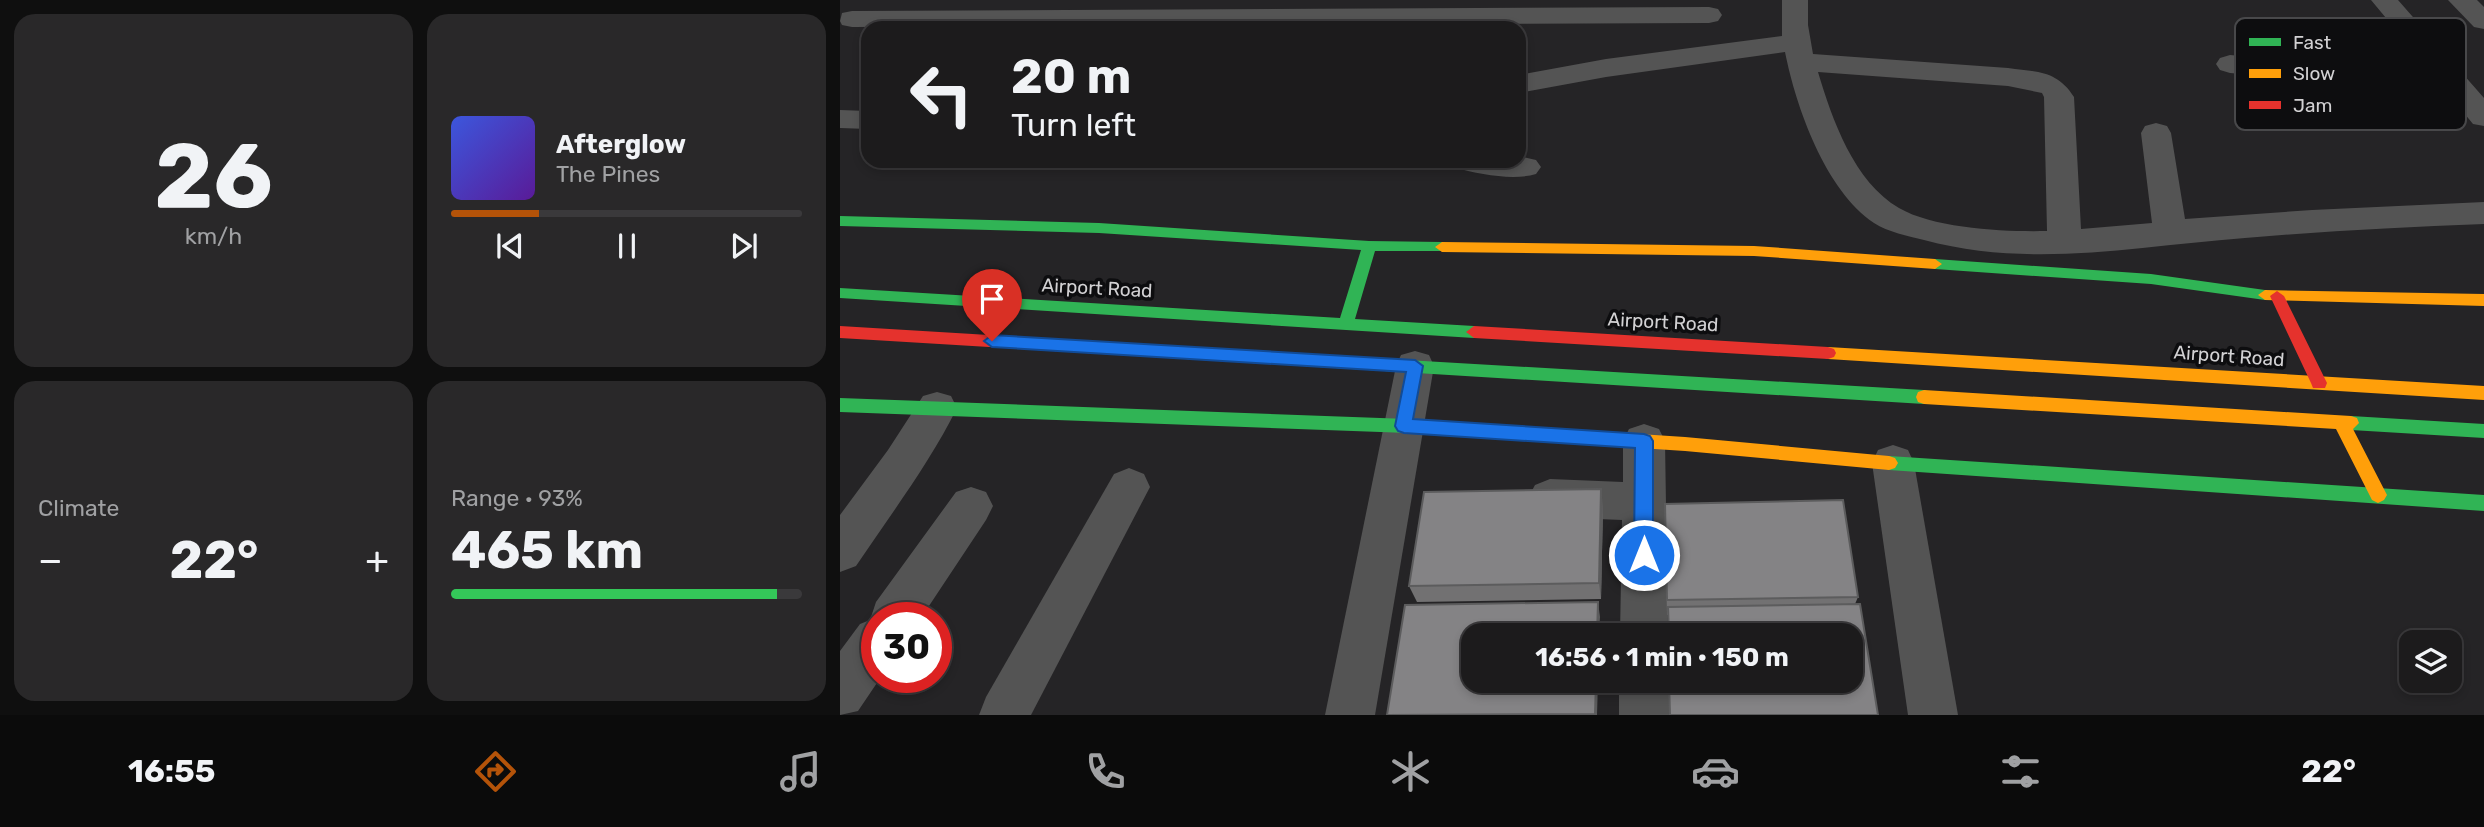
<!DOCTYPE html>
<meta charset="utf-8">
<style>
body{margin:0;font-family:Rubik,sans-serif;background:#292829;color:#f1f3f6;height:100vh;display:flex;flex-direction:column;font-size:26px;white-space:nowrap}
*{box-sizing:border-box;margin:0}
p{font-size:23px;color:#a0a1a3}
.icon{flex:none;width:38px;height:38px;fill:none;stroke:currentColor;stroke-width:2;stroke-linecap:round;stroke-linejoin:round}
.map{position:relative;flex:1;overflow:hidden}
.details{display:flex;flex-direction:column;gap:14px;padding:14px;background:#0f0f0f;width:840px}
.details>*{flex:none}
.top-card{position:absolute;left:21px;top:21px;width:665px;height:147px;border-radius:21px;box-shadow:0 4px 10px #0003,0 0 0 2px #3a393b;background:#1c1b1c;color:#f1f3f6;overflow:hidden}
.buttons{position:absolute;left:1559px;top:630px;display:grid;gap:14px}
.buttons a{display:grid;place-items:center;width:63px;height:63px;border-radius:14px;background:#1c1b1c;box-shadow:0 4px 10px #0003,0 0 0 2px #3a393b;font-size:35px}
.speed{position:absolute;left:21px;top:602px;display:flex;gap:14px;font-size:35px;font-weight:700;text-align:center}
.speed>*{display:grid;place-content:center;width:91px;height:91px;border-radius:50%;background:#1c1b1c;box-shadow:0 4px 10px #0003,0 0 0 2px #3a393b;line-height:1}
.speed .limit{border:10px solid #d22;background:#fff;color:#111}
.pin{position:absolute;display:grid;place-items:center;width:60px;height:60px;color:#fff;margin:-72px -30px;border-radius:50% 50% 50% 0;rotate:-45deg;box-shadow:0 0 7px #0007}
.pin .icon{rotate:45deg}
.me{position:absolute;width:77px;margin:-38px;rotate:0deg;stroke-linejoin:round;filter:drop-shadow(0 0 5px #0008)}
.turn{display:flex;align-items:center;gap:24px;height:147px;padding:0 35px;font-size:32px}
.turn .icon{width:91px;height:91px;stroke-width:2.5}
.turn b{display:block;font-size:49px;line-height:60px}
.big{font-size:52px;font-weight:700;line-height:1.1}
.details .widget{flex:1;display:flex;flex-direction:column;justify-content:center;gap:10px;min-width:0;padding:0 24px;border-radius:21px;background:#292829}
.details .dial{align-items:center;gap:0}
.dial b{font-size:91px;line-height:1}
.song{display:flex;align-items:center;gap:21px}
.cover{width:84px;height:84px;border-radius:10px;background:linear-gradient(135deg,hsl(230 70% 55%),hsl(270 70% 35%))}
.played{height:7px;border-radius:4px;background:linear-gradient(90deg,#b45309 25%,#3a393b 25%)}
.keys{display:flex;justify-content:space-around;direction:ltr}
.heat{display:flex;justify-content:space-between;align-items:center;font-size:38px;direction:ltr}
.charge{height:10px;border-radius:5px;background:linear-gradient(90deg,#34c759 93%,#3a393b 0)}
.details .tiles{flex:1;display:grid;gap:14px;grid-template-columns:repeat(2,1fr)}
.trip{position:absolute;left:621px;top:623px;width:402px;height:70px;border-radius:21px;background:#1c1b1c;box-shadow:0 4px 10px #0003,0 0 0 2px #3a393b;font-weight:700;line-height:70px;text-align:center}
.dock{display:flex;height:112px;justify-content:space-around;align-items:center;background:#0b0b0b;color:#a0a1a3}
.dock .icon{width:49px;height:49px}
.dock .current{color:#b45309}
.dock b{font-size:32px;color:#f1f3f6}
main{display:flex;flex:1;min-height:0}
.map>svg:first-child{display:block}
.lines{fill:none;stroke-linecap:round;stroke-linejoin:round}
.street{fill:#545454;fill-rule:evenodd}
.fast{fill:#30b455;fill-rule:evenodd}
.slow{fill:#ff9f0a;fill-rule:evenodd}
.jam{fill:#e5322d;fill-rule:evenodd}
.wall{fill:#727172}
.shaded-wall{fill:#5c5c5d}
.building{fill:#848385;stroke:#5c5c5d;stroke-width:2}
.route{fill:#1a73e8;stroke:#114b97;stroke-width:2}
.labels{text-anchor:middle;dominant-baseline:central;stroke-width:7;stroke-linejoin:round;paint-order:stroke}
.street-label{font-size:19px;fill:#d2d1d3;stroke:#0d0d0f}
.key{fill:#0d0d0f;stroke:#48484a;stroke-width:2}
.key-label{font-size:19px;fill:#d2d1d3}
</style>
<main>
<section class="details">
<div class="tiles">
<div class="widget dial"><b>26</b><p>km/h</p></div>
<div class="widget">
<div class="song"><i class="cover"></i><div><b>Afterglow</b><p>The Pines</p></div></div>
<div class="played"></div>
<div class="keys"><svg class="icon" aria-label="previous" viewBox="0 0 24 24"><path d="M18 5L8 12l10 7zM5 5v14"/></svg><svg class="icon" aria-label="pause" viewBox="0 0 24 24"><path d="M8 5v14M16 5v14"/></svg><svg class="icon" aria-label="next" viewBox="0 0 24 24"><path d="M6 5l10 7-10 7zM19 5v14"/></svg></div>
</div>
<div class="widget"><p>Climate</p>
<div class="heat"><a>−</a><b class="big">22°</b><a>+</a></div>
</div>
<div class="widget"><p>Range · 93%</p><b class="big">465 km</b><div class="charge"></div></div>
</div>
</section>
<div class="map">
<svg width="1644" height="715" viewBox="0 0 1644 715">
<rect width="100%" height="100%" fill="#252426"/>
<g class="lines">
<g class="street">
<path d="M942,0H968V25L973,54L1168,68C1197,72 1217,70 1234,97L1241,229L1312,223L1301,133L1305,126L1316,123L1327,126L1331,133L1345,219L1472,210L1644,202V224C1564,227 1485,231 1405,238C1297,246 1191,269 1084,240C1068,236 1048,232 1034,223C985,190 956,107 945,52L766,77L679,93V75L766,59L942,36ZM978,72L1168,86L1202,93L1204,97L1207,231C1167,232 1095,229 1059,208C1014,182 992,119 978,72Z"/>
<polygon points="1531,0 1558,0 1644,98 1644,126 1633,124 1606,91 1390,73 1380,70 1376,64 1380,58 1390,55 1591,72"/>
<polygon points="1608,0 1637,0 1644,7 1644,29 1634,27"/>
<polygon points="869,7 878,9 882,15 878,21 869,23 12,27 2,25 0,21 2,13 12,11"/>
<polygon points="0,110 28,111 28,129 0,128"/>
<path d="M679,156L696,160L701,167L696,174C673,181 639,174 616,168L611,161H679Z"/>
<polygon points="575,351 589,355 594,366 535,715 485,715 556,366 561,355"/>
<path d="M97,392L111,396L117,408C89,464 51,514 16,566L0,572V515L48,450L83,396Z"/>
<polygon points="804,424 819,429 825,441 828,635 780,635 782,520 710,517 695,511 688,498 695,485 710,479 783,482 783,441 789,429"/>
<polygon points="1053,445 1068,450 1074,463 1118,715 1068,715 1032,463 1038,450"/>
<polygon points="289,468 304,474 310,487 191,715 139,715 146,697 274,474"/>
<polygon points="131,487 146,492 153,506 146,520 81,618 37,618 37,677 41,677 18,711 0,715 0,651 20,624 30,620 36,602 116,492"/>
<rect x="779" y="681" width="50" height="34"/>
</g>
<g class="fast">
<polygon points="0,216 259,223 529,241 602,242 609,247 607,251 535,251 515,319 634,326 642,332 634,338 0,298 0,288 500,318 521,250 259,233 0,226"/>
<polygon points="1095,259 1311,274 1425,290 1432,295 1425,300 1311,284 1095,269 1088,264"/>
<polygon points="463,354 1084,390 1090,392 1092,397 1090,402 1084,404 463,366 457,364 455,360 457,356"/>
<polygon points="0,398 568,419 574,421 576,426 574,431 568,433 0,412"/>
<polygon points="1511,416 1644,424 1644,438 1511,430 1505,428 1503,423 1505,418"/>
<polygon points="1049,456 1644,495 1644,511 1049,470 1043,468 1040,463 1043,458"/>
</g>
<g class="slow">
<polygon points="602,242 914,246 1095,259 1102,264 1095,269 914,256 602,252 595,247"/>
<polygon points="1425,290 1644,294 1644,306 1425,300 1418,295"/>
<polygon points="988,347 1644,386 1644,400 988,359 982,357 980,353 982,349"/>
<polygon points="1084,390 1511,416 1517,418 1519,423 1513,429 1547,495 1544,500 1538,503 1532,500 1496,429 1084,404 1078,402 1076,397 1078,392"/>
<polygon points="568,419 845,437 1049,456 1055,458 1058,463 1055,468 1049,470 845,451 568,433 562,431 560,426 562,421"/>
</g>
<g class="jam">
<polygon points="1437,291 1444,296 1487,383 1485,388 1473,388 1471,383 1430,296"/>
<polygon points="0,326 463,354 469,356 471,360 469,364 463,366 0,338"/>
<polygon points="634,326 988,347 994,349 996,353 994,357 988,359 634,338 626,332"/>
</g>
</g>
<g class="wall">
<polygon points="763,506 761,599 577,602 569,586"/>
<polygon points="825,521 1018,597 1015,604 827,615"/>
</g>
<g class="shaded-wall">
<polygon points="761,489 763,506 761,599 759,583"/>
<polygon points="758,602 760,617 759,635 757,635"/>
<polygon points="756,681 758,681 757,715 755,715"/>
</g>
<g class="building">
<polygon points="761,489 759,583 569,586 584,492"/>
<polygon points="1003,500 1018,597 827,600 825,504"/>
<polygon points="758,602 757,635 634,635 634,681 756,681 755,714 547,715 565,605"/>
<polygon points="1020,604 1038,715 830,715 829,681 1012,681 1012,635 829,635 828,607"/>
</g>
<polygon class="route" points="152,335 575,360 583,366 573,419 804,434 810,436 813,441 813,555 810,561 804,564 797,561 794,555 795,448 564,433 558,431 555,426 566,372 152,347 144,341"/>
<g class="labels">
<g class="street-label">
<text transform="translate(257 288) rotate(3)">Airport Road</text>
<text transform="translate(823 322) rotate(3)">Airport Road</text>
<text transform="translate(1389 356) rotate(4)">Airport Road</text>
</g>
</g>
<rect x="1395" y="18" width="231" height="112" rx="10" class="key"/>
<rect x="1409" y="38" width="32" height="8" fill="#30b455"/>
<rect x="1409" y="69" width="32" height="9" fill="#ff9f0a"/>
<rect x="1409" y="101" width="32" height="8" fill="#e5322d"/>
<g class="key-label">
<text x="1453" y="49">Fast</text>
<text x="1453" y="80">Slow</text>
<text x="1453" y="112">Jam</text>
</g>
</svg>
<div class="buttons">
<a><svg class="icon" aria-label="layers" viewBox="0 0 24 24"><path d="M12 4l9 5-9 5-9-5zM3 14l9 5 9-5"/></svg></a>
</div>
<div class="speed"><div class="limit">30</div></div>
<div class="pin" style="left:152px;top:341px;background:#d93025"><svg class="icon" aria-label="arrive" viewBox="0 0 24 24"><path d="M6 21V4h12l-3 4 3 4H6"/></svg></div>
<svg class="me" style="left:804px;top:555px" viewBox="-20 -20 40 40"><circle r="17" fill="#1a73e8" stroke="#fff" stroke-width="3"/><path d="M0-11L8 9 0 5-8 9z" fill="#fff"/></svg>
<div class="trip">16:56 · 1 min · 150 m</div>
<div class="top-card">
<div class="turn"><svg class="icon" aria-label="left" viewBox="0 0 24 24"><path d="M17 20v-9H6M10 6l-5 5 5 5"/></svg><div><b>20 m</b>Turn left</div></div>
</div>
</div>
</main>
<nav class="dock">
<b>16:55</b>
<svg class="icon current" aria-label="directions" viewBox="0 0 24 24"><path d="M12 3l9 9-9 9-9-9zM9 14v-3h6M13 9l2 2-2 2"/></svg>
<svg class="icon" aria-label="music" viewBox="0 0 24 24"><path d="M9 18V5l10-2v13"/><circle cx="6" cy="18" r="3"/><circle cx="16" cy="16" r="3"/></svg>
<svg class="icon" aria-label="phone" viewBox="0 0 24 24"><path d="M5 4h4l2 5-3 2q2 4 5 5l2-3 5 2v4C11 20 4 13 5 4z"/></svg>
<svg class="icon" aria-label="climate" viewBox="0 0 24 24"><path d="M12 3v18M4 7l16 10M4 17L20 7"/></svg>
<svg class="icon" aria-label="car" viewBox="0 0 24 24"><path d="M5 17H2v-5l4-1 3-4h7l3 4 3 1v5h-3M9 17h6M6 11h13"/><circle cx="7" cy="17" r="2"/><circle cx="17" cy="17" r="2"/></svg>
<svg class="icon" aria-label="filters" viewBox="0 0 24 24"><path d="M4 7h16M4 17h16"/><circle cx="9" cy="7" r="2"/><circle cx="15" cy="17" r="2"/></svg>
<b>22°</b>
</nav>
